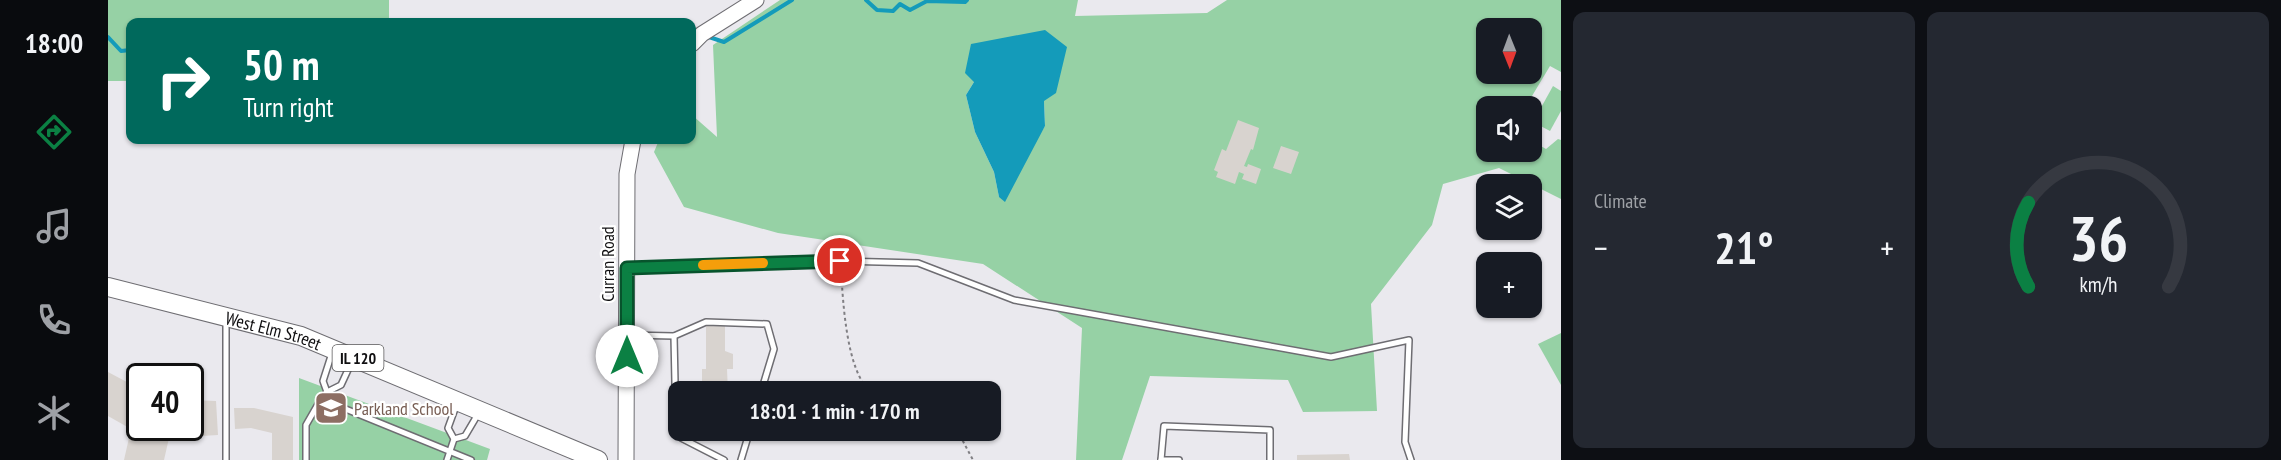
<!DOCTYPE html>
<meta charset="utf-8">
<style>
body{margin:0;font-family:"PT Sans Narrow",sans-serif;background:#242831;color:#f1f3f6;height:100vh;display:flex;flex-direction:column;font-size:22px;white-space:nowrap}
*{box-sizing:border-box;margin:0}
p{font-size:20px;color:#9ea1a6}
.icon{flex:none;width:33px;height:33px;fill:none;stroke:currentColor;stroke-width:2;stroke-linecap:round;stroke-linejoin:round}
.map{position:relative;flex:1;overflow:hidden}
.panel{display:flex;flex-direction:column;gap:12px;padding:12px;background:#0d0f14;width:720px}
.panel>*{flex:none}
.hud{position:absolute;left:18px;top:18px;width:570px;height:126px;border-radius:12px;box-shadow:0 2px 4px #0004;background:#00695c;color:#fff;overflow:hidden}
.needle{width:39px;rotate:179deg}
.fabs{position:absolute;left:1368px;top:18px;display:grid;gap:12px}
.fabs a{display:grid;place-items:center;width:66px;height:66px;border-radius:12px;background:#171b24;box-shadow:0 2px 4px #0004;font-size:30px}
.speed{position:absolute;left:18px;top:363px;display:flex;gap:12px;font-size:30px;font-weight:700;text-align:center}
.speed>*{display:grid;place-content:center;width:78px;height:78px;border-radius:50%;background:#171b24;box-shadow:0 2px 4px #0004;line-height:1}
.speed .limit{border:3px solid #111;border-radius:9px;background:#fff;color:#111}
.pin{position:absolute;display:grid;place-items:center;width:51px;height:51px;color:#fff;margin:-26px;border:3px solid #fff;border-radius:50%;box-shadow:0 2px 6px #0007}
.me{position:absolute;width:66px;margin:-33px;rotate:0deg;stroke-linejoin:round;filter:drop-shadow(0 0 4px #0008)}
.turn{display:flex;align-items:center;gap:21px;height:126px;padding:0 18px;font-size:27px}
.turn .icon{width:78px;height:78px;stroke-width:2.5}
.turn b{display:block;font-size:42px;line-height:51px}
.big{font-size:45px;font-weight:700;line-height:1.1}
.panel .tile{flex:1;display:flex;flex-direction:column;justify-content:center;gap:9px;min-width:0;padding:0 21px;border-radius:12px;background:#242831}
.panel .dial{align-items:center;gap:0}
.dial svg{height:156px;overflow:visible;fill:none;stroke:#363941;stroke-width:7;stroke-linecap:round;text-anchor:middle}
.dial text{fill:#f1f3f6;stroke:none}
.heat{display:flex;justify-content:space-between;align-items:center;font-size:33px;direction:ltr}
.panel .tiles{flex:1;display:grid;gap:12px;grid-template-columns:repeat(2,1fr)}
.trip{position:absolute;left:560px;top:381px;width:333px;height:60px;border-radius:12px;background:#171b24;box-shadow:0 2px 4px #0004;font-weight:700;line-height:60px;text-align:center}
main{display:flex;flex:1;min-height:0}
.dock{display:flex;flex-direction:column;width:108px;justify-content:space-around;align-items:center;background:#090b0e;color:#9ea1a6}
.dock .icon{width:42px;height:42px}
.dock .current{color:#0b8043}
.dock b{font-size:27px;color:#f1f3f6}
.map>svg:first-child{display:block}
.green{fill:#96d1a5;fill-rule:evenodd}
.water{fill:#149bba}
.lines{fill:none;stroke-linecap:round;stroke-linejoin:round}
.stream{stroke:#149bba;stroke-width:4}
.building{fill:#d8d3cf}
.lane-casing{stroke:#6e6d72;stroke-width:8}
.secondary-casing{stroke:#6e6d72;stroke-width:17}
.primary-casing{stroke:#6e6d72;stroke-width:20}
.path{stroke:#807f83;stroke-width:2;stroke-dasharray:3 3;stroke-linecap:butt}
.lane{stroke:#fff;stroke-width:5}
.secondary{stroke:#fff;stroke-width:15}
.primary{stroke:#fff;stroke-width:18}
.route-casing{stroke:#07532c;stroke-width:15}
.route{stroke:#0b8043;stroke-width:10}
.slow{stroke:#f59e0b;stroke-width:10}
.labels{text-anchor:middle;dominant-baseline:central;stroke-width:4.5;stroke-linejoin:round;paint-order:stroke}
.shield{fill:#fff;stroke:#585758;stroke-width:1.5}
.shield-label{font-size:16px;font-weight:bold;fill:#100f11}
.street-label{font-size:18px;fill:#100f11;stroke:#fff}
.education-label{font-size:18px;fill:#785e54;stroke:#fff;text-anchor:start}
</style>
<main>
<nav class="dock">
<b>18:00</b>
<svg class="icon current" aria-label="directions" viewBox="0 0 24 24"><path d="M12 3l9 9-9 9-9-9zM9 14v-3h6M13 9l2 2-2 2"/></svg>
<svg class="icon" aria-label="music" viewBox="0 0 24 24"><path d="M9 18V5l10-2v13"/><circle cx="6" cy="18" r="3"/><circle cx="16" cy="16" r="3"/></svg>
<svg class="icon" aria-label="phone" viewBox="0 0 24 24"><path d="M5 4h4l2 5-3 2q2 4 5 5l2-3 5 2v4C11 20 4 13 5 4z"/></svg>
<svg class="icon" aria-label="climate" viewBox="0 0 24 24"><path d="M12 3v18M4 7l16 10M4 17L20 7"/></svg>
</nav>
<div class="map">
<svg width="1453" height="460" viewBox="0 0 1453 460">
<rect width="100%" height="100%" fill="#eae9ee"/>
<g class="green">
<polygon points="0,0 281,0 281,21 343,22 22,22 22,81 0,81"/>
<path d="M672,0H970L967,16L1099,13L1119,0H1453V72L1442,66L1418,106H1378V152H1424V141L1438,149L1450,139L1453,140V199L1391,168L1335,184L1324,225L1263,304L1269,411L1195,412L1180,380L1042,376L1014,460H968L974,328L875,264L670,233L576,207L546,152L551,140H584V115L609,137L605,45ZM1378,28H1424V74H1378ZM866,82L936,101L937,126L891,197L886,172L867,132L858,95Z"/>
<polygon points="1445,86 1453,91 1453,111 1442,131 1425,122"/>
<polygon points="1453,333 1453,385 1430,344"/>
<polygon points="191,378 382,449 379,460 191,460"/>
</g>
<polygon class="water" points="937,30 959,47 948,93 936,101 937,126 897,202 891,197 886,172 867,132 858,95 866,82 857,73 863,44"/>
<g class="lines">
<g class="stream">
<polyline points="758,0 769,10 785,11 792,4 802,10 819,1 857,2 859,0"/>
<polyline points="598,36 616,42 684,0"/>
<polyline points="0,37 13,51 22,50"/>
</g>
</g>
<g class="building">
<polygon points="1130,120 1151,128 1145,150 1143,149 1136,166 1139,167 1140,164 1153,169 1148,184 1134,179 1136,174 1131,172 1127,184 1108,177 1110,172 1106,170 1114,149 1118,151"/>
<polygon points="1173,146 1191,152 1183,174 1165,168"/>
<polygon points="1400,252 1403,258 1390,262 1388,259"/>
<polygon points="617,325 617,351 625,354 625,369 619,369 620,392 599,392 598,383 594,383 594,369 598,369 598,326"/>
<polygon points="0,372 32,389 32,428 82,428 82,400 108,401 110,435 61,438 56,460 16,460 23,429 0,416"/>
<polygon points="126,408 146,408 185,417 185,460 164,460 164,433 143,428 127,429"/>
<polygon points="1241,454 1242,460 1189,460 1189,455"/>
</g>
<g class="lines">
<defs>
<g id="lane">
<polyline points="521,268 732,261 810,263 906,300 1223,357 1301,340 1297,442 1303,460"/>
<polyline points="118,321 118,460"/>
<polyline points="520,335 566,336 598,322 659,324 666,349 653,392"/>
<polyline points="566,336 568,430 573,438 616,460"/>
<polyline points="245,359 233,385 219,392 213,399 363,460"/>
<polyline points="219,392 215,381 224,353"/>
<polyline points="346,439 357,436 370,414"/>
<polyline points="198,460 198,425 213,399"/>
<polyline points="339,460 346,439 340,428 348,406"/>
<polyline points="633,460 642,430"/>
<polyline points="1053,460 1056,426 1162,430 1162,460"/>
<polyline points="1053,460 1071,460"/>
</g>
<g id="secondary">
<polyline points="584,44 594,34 648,0"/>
<polyline points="518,460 519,174 525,140"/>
</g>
<g id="primary">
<path id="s1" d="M0,287L193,336L490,460"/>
</g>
</defs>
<use href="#lane" class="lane-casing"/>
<use href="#secondary" class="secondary-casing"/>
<use href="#primary" class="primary-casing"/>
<g class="path">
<path d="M733,270C735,300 738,372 763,392"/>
<polyline points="849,430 865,460"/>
</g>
<use href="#lane" class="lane"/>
<use href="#secondary" class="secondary"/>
<use href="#primary" class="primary"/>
</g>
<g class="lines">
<defs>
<polyline id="route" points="519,356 519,268 732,261"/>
</defs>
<use href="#route" class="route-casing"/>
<use href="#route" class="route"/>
<polyline class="slow" points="595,265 655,263"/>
</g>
<defs>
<symbol id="school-square" viewBox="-11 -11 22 22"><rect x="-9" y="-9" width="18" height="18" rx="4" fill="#8d6e63" stroke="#fff"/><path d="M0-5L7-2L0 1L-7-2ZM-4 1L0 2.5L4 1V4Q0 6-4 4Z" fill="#fff"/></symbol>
</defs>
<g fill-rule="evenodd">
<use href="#school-square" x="204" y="389" width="38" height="38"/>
</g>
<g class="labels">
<rect class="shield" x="224.5" y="345" width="51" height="26" rx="4.5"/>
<g class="shield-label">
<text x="250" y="358">IL 120</text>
</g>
<g class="street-label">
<text transform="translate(499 264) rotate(-90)">Curran Road</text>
<text stroke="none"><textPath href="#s1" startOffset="171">West Elm Street</textPath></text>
</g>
<g class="education-label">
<text x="246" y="408">Parkland School</text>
</g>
</g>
</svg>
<div class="fabs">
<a><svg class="needle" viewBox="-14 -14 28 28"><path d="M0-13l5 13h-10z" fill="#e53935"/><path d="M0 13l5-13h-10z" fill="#9ea1a6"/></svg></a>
<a><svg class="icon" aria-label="sound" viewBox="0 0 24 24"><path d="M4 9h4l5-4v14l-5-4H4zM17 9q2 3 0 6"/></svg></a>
<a><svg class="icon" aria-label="layers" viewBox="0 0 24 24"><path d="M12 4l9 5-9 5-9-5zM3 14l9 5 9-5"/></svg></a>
<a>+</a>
</div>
<div class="speed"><div class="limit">40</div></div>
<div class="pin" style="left:732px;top:261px;background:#d93025"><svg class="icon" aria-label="arrive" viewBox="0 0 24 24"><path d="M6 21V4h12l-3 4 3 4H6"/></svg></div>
<svg class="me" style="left:519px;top:356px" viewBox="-20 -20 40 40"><circle r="19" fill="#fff"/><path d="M0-13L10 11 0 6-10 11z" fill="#0b8043"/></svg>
<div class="trip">18:01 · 1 min · 170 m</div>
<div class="hud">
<div class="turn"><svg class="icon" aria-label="right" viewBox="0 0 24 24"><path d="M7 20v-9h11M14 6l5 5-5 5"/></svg><div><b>50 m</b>Turn right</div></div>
</div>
</div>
<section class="panel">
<div class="tiles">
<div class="tile"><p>Climate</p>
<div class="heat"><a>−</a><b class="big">21°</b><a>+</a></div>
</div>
<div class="tile dial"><svg viewBox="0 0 100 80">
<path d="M14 69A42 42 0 1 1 86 69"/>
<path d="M14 69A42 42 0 0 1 14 26" stroke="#0b8043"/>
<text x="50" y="56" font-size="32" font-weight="700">36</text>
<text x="50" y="72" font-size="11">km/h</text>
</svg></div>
</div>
</section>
</main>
